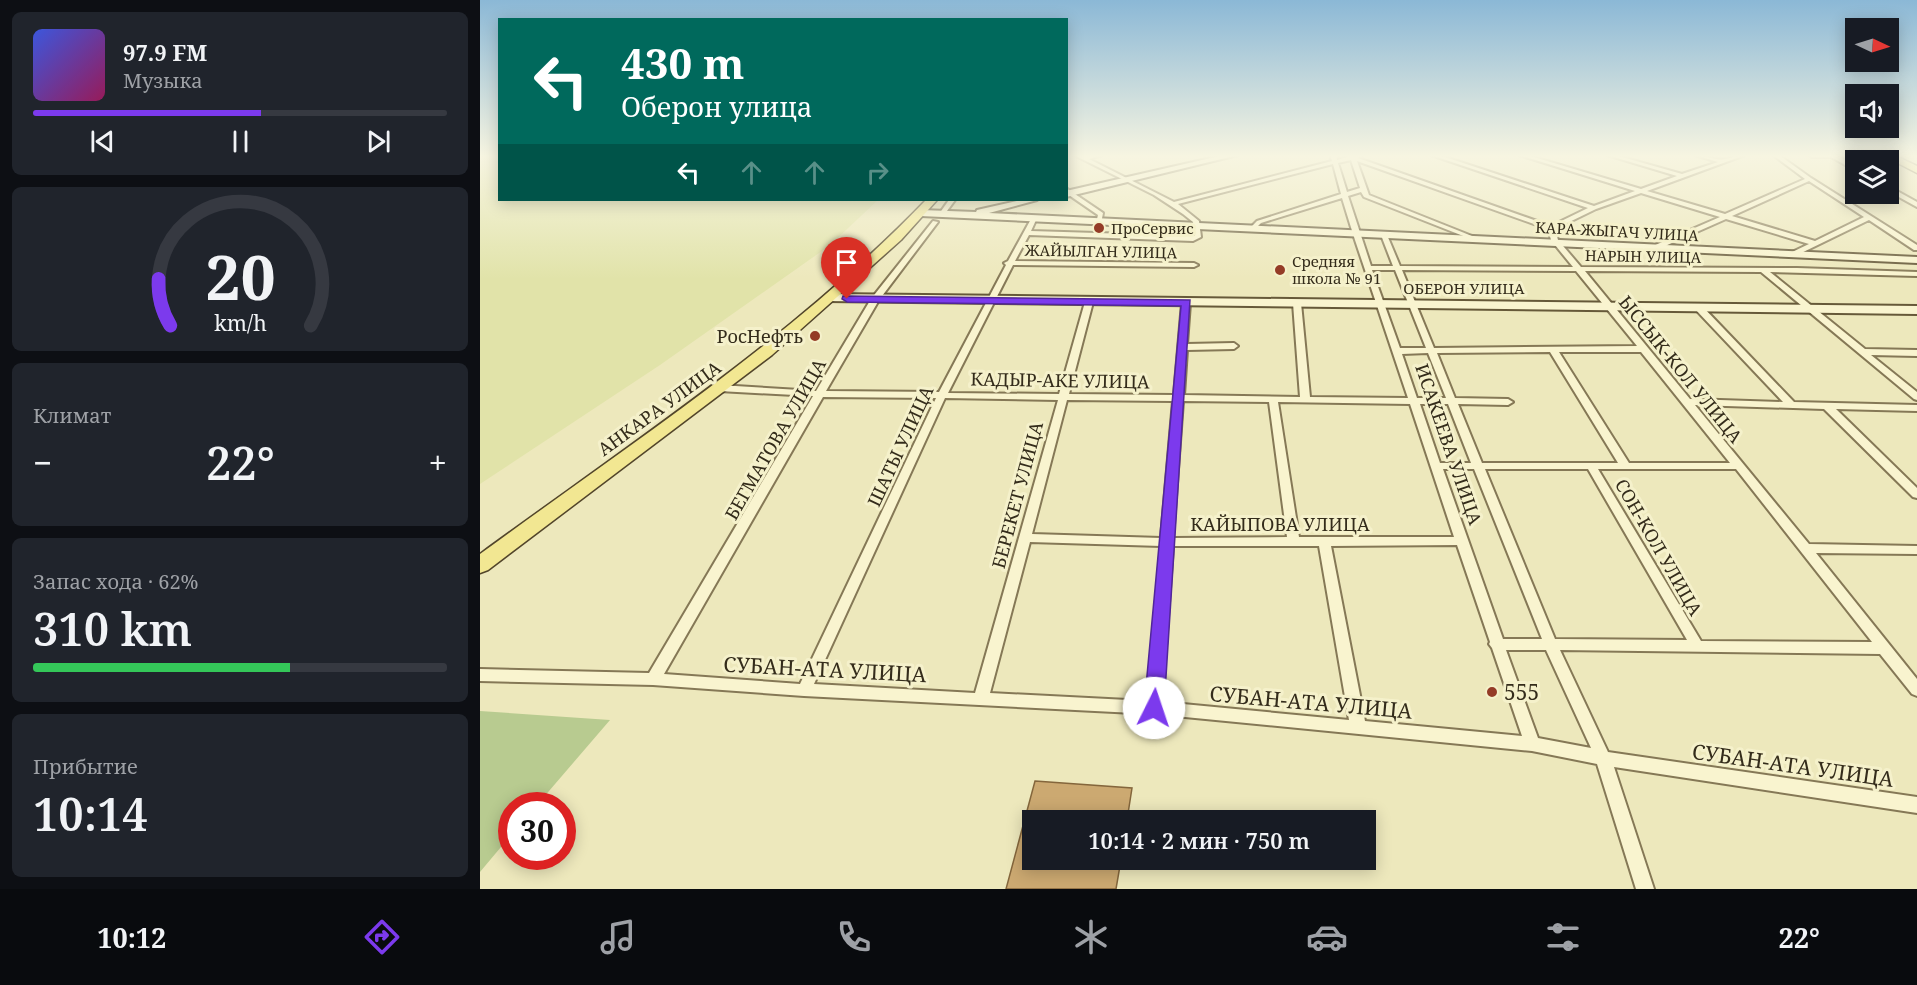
<!DOCTYPE html>
<html lang="ru">
<meta charset="utf-8">
<style>
body{margin:0;font-family:"Noto Serif",serif;background:#20242c;color:#f1f3f6;height:100vh;display:flex;flex-direction:column;font-size:22px;white-space:nowrap}
*{box-sizing:border-box;margin:0}
p{font-size:20px;color:#9ea1a6}
.icon{flex:none;width:33px;height:33px;fill:none;stroke:currentColor;stroke-width:2;stroke-linecap:round;stroke-linejoin:round}
.map{position:relative;flex:1;overflow:hidden}
.panel{display:flex;flex-direction:column;gap:12px;padding:12px;background:#0d0f14;width:480px}
.panel>*{flex:none}
.guide{position:absolute;left:18px;top:18px;width:570px;height:183px;border-radius:0px;box-shadow:0 3px 15px #0003;background:#00695c;color:#fff;overflow:hidden}
.needle{width:39px;rotate:94deg}
.controls{position:absolute;left:1365px;top:18px;display:grid;gap:12px}
.controls a{display:grid;place-items:center;width:54px;height:54px;border-radius:0px;background:#171b24;box-shadow:0 3px 15px #0003;font-size:30px}
.speed{position:absolute;left:18px;top:792px;display:flex;gap:12px;font-size:30px;font-weight:700;text-align:center}
.speed>*{display:grid;place-content:center;width:78px;height:78px;border-radius:50%;background:#171b24;box-shadow:0 3px 15px #0003;line-height:1}
.speed .limit{border:9px solid #d22;background:#fff;color:#111}
.pin{position:absolute;display:grid;place-items:center;width:51px;height:51px;color:#fff;margin:-62px -26px;border-radius:50% 50% 50% 0;rotate:-45deg;box-shadow:0 0 6px #0007}
.pin .icon{rotate:45deg}
.me{position:absolute;width:66px;margin:-33px;rotate:4deg;stroke-linejoin:round;filter:drop-shadow(0 0 4px #0008)}
.turn{display:flex;align-items:center;gap:21px;height:126px;padding:0 24px;font-size:27px}
.turn .icon{width:78px;height:78px;stroke-width:2.5}
.turn b{display:block;font-size:42px;line-height:51px}
.lanes{display:flex;align-items:center;height:57px;padding:0 24px;background:#0003;justify-content:center;gap:30px;direction:ltr}
.lanes .off{opacity:.35}
.big{font-size:45px;font-weight:600;line-height:1.1}
.panel .widget{flex:1;display:flex;flex-direction:column;justify-content:center;gap:9px;min-width:0;padding:0 21px;border-radius:9px;background:#20242c}
.panel .dial{align-items:center;gap:0}
.dial svg{height:156px;overflow:visible;fill:none;stroke:#363941;stroke-width:7;stroke-linecap:round;text-anchor:middle}
.dial text{fill:#f1f3f6;stroke:none}
.song{display:flex;align-items:center;gap:18px}
.cover{width:72px;height:72px;border-radius:9px;background:linear-gradient(135deg,hsl(230 70% 55%),hsl(330 70% 35%))}
.played{height:6px;border-radius:3px;background:linear-gradient(90deg,#7c3aed 55%,#363941 55%)}
.keys{display:flex;justify-content:space-around;direction:ltr}
.heat{display:flex;justify-content:space-between;align-items:center;font-size:33px;direction:ltr}
.charge{height:9px;border-radius:4px;background:linear-gradient(90deg,#34c759 62%,#363941 0)}
.trip{position:absolute;left:542px;top:810px;width:354px;height:60px;border-radius:0px;background:#171b24;box-shadow:0 3px 15px #0003;font-weight:600;line-height:60px;text-align:center}
.tabs{display:flex;height:96px;justify-content:space-around;align-items:center;background:#090b0e;color:#9ea1a6}
.tabs .icon{width:42px;height:42px}
.tabs .selected{color:#7c3aed}
.tabs b{font-size:27px;color:#f1f3f6}
main{display:flex;flex:1;min-height:0}
.map>svg:first-child{display:block}
.farmland{fill:#e1e3a9}
.green{fill:#b8cb90}
.building{fill:#cca971;stroke:#84663c;stroke-width:1.5}
.lines{fill:none;stroke-linecap:round;stroke-linejoin:round}
.street-casing{stroke:#857856;stroke-width:4}
.secondary-casing{stroke:#665939;stroke-width:4}
.primary-casing{stroke:#52452a;stroke-width:3}
.street{fill:#f9f4cf;fill-rule:evenodd}
.secondary{fill:#f9f4cf;fill-rule:evenodd}
.primary{fill:#f2e792;fill-rule:evenodd}
.route{fill:#7c3aed;stroke:#51269a;stroke-width:1.5}
.poi-dot{fill:#943b26;stroke:#f5f1cb;stroke-width:2}
.labels{text-anchor:middle;dominant-baseline:central;stroke-width:6;stroke-linejoin:round;paint-order:stroke}
.far-poi-label{font-size:15px;fill:#342c1b;stroke:#f5f1cb;text-anchor:start}
.far-street-label{font-size:15px;fill:#342c1b;stroke:#f5f1cb}
.poi-label{font-size:18px;fill:#342c1b;stroke:#f5f1cb;text-anchor:end}
.street-label{font-size:18px;fill:#342c1b;stroke:#f5f1cb}
.near-street-label{font-size:21px;fill:#342c1b;stroke:#f5f1cb}
.near-poi-label{font-size:21px;fill:#342c1b;stroke:#f5f1cb;text-anchor:start}
</style>
<main>
<section class="panel">
<div class="widget">
<div class="song"><i class="cover"></i><div><b>97.9 FM</b><p>Музыка</p></div></div>
<div class="played"></div>
<div class="keys"><svg class="icon" aria-label="previous" viewBox="0 0 24 24"><path d="M18 5L8 12l10 7zM5 5v14"/></svg><svg class="icon" aria-label="pause" viewBox="0 0 24 24"><path d="M8 5v14M16 5v14"/></svg><svg class="icon" aria-label="next" viewBox="0 0 24 24"><path d="M6 5l10 7-10 7zM19 5v14"/></svg></div>
</div>
<div class="widget dial"><svg viewBox="0 0 100 80">
<path d="M14 69A42 42 0 1 1 86 69"/>
<path d="M14 69A42 42 0 0 1 8 45" stroke="#7c3aed"/>
<text x="50" y="56" font-size="32" font-weight="700">20</text>
<text x="50" y="72" font-size="11">km/h</text>
</svg></div>
<div class="widget"><p>Климат</p>
<div class="heat"><a>−</a><b class="big">22°</b><a>+</a></div>
</div>
<div class="widget"><p>Запас хода · 62%</p><b class="big">310 km</b><div class="charge"></div></div>
<div class="widget"><p>Прибытие</p><b class="big">10:14</b></div>
</section>
<div class="map">
<svg width="1437" height="889" viewBox="0 0 1437 889">
<rect width="100%" height="100%" fill="#ede8bc"/>
<polygon class="farmland" points="0,155 19,155 20,200 398,200 349,246 180,365 0,484"/>
<polygon class="green" points="0,711 130,720 57,805 32,806 31,835 0,872"/>
<polygon class="building" points="555,781 652,788 647,820 552,820 552,860 641,860 636,889 526,889"/>
<g class="lines">
<defs>
<g id="street">
<path d="M594,155H622L609,159L694,202L852,161L850,155H856L857,160L867,157L864,155H879L881,156L878,158L1071,226L1108,208L951,155H959L1114,206L1155,191L1039,155H1047L1161,189L1197,176L1127,155H1135L1202,174L1238,162L1215,155C1225,155 1236,161 1245,159C1252,158 1257,155 1265,155L1167,191L1245,214L1325,179L1293,155H1299L1331,178L1437,245V250H1434L1389,220L1313,257L1309,255L1310,253L1329,244L1246,219L1176,250H1173V246L1240,217L1161,193L1116,209L1075,229L1078,240L1101,267L1317,268L1437,272V276L1290,272L1385,349L1437,350V356L1391,355L1437,392V400L1434,399L1281,272L1105,271L1210,399L1303,402L1215,309L1214,307L1218,305H1221L1314,402L1437,405V411L1356,409L1437,488V498L1433,497L1344,409L1215,405L1329,544L1437,546V554L1336,553L1437,679V696L1432,694L1400,654L1080,650L1128,752L1437,797V813L1134,767L1174,889H1156L1117,764L1052,751L674,714L324,696L173,685L0,681V669L169,673L333,396L239,391L234,388L239,385L336,391L391,299L453,221L458,222L399,300L346,391L459,392L526,265L524,263L528,261L551,219L556,220L551,231L715,236L713,222L703,214L674,195ZM871,160L880,188L867,192L858,163ZM877,161L1068,229L1071,240L1093,267L920,266L907,235L904,233L901,235L913,266H891L868,196L881,192L884,197L996,241L1002,240L889,195ZM853,164L861,194L777,221L768,230L773,231L781,223L862,198L873,234L928,398L830,397L821,303L817,301L813,303L820,397L704,395L707,350L754,349L758,346L754,343L707,344L710,303L706,301L702,303L694,395L589,394L613,302L609,300L605,302L579,394L468,393L533,265L714,267L718,265L714,263L535,261L549,235L713,241L721,237L719,221L698,204ZM1329,181L1384,217L1335,241L1252,216ZM892,270H915L946,348H920ZM922,270L1096,271L1157,346L954,348ZM1070,352L1138,463H1002L978,404L1028,405L1033,402L1028,399L975,398L957,353ZM1079,352H1161L1250,463H1149ZM948,353L966,398H937L922,354ZM343,397L456,398L320,684L184,674ZM465,398L578,400L495,693L334,684ZM587,400L693,401L681,538L552,534ZM703,401L789,402L807,537L693,538ZM798,402L930,404L974,537H819ZM940,404H968L991,463H960ZM963,469H994L1062,639H1023ZM1005,469H1108L1207,640L1075,639ZM1118,469H1256L1392,642L1221,641ZM550,542L681,546L667,701L510,693ZM977,545L1010,642L1009,644L1012,648L1042,736L885,721L851,546ZM693,546H839L869,720L682,702ZM1026,650H1066L1111,748L1058,738Z"/>
<polygon points="1329,155 1356,155 1376,166 1376,171 1351,157 1332,157"/>
<polygon points="1408,186 1437,202 1437,207 1408,191"/>
<polygon points="586,188 623,213 621,224 616,223 618,215 586,193"/>
<polygon points="469,200 475,200 464,215 460,215 459,214"/>
</g>
<g id="secondary">
<polygon points="744,155 758,155 586,197 586,191"/>
<polygon points="541,200 557,200 509,213 1437,257 1437,263 441,216 436,213 441,210 496,212 497,210"/>
<polygon points="350,294 1437,306 1437,314 346,301 344,298"/>
</g>
<g id="primary">
<polygon points="1402,155 1414,155 1437,166 1437,173"/>
<path d="M446,200H457L421,240L292,355L8,570L0,573V554C153,442 314,337 446,200Z"/>
</g>
</defs>
<use href="#street" class="street-casing"/>
<use href="#secondary" class="secondary-casing"/>
<use href="#primary" class="primary-casing"/>
<use href="#street" class="street"/>
<use href="#secondary" class="secondary"/>
<use href="#primary" class="primary"/>
</g>
<linearGradient id="sky" x2="0" y2="1"><stop stop-color="#8bb8d6"/><stop offset="0.56" stop-color="#f7f5e1"/><stop offset="1" stop-color="#f7f5e1" stop-opacity="0"/></linearGradient>
<rect width="1437" height="279" fill="url(#sky)"/>
<polygon class="route" points="363,296 710,300 684,708 681,714 674,716 667,714 664,708 701,306 367,302 362,299"/>
<g class="poi-dot">
<circle cx="619" cy="228" r="6"/>
<circle cx="800" cy="270" r="6"/>
<circle cx="335" cy="336" r="6"/>
<circle cx="1012" cy="692" r="6"/>
</g>
<g class="labels">
<g class="far-poi-label">
<text x="631" y="228">ПроСервис</text>
<text x="812" y="261">Средняя<tspan x="812" dy="17">школа № 91</tspan></text>
</g>
<g class="far-street-label">
<text transform="translate(1137 231) rotate(3)">КАРА-ЖЫГАЧ УЛИЦА</text>
<text transform="translate(621 251) rotate(1)">ЖАЙЫЛГАН УЛИЦА</text>
<text transform="translate(1163 256) rotate(1)">НАРЫН УЛИЦА</text>
<text x="984" y="288">ОБЕРОН УЛИЦА</text>
</g>
<g class="poi-label">
<text x="323" y="336">РосНефть</text>
</g>
<g class="street-label">
<text transform="translate(1201 369) rotate(51)">ЫССЫК-КОЛ УЛИЦА</text>
<text transform="translate(580 380) rotate(1)">КАДЫР-АКЕ УЛИЦА</text>
<text transform="translate(179 408) rotate(-36)">АНКАРА УЛИЦА</text>
<text transform="translate(295 439) rotate(-60)">БЕГМАТОВА УЛИЦА</text>
<text transform="translate(969 444) rotate(71)">ИСАКЕЕВА УЛИЦА</text>
<text transform="translate(420 446) rotate(-65)">ШАТЫ УЛИЦА</text>
<text transform="translate(537 495) rotate(-75)">БЕРЕКЕТ УЛИЦА</text>
<text x="800" y="524">КАЙЫПОВА УЛИЦА</text>
<text transform="translate(1179 547) rotate(60)">СОН-КОЛ УЛИЦА</text>
</g>
<g class="near-street-label">
<text transform="translate(345 669) rotate(3)">СУБАН-АТА УЛИЦА</text>
<text transform="translate(831 702) rotate(5)">СУБАН-АТА УЛИЦА</text>
<text transform="translate(1313 765) rotate(8)">СУБАН-АТА УЛИЦА</text>
</g>
<g class="near-poi-label">
<text x="1024" y="692">555</text>
</g>
</g>
</svg>
<div class="controls">
<a><svg class="needle" viewBox="-14 -14 28 28"><path d="M0-13l5 13h-10z" fill="#e53935"/><path d="M0 13l5-13h-10z" fill="#9ea1a6"/></svg></a>
<a><svg class="icon" aria-label="sound" viewBox="0 0 24 24"><path d="M4 9h4l5-4v14l-5-4H4zM17 9q2 3 0 6"/></svg></a>
<a><svg class="icon" aria-label="layers" viewBox="0 0 24 24"><path d="M12 4l9 5-9 5-9-5zM3 14l9 5 9-5"/></svg></a>
</div>
<div class="speed"><div class="limit">30</div></div>
<div class="pin" style="left:367px;top:299px;background:#d93025"><svg class="icon" aria-label="arrive" viewBox="0 0 24 24"><path d="M6 21V4h12l-3 4 3 4H6"/></svg></div>
<svg class="me" style="left:674px;top:708px" viewBox="-20 -20 40 40"><circle r="19" fill="#fff"/><path d="M0-13L10 11 0 6-10 11z" fill="#7c3aed"/></svg>
<div class="trip">10:14 · 2 мин · 750 m</div>
<div class="guide">
<div class="turn"><svg class="icon" aria-label="left" viewBox="0 0 24 24"><path d="M17 20v-9H6M10 6l-5 5 5 5"/></svg><div><b>430 m</b>Оберон улица</div></div>
<div class="lanes"><svg class="icon" aria-label="left" viewBox="0 0 24 24"><path d="M17 20v-9H6M10 6l-5 5 5 5"/></svg><svg class="icon off" aria-label="ahead" viewBox="0 0 24 24"><path d="M12 20V5M6 11l6-6 6 6"/></svg><svg class="icon off" aria-label="ahead" viewBox="0 0 24 24"><path d="M12 20V5M6 11l6-6 6 6"/></svg><svg class="icon off" aria-label="right" viewBox="0 0 24 24"><path d="M7 20v-9h11M14 6l5 5-5 5"/></svg></div>
</div>
</div>
</main>
<nav class="tabs">
<b>10:12</b>
<svg class="icon selected" aria-label="directions" viewBox="0 0 24 24"><path d="M12 3l9 9-9 9-9-9zM9 14v-3h6M13 9l2 2-2 2"/></svg>
<svg class="icon" aria-label="music" viewBox="0 0 24 24"><path d="M9 18V5l10-2v13"/><circle cx="6" cy="18" r="3"/><circle cx="16" cy="16" r="3"/></svg>
<svg class="icon" aria-label="phone" viewBox="0 0 24 24"><path d="M5 4h4l2 5-3 2q2 4 5 5l2-3 5 2v4C11 20 4 13 5 4z"/></svg>
<svg class="icon" aria-label="climate" viewBox="0 0 24 24"><path d="M12 3v18M4 7l16 10M4 17L20 7"/></svg>
<svg class="icon" aria-label="car" viewBox="0 0 24 24"><path d="M5 17H2v-5l4-1 3-4h7l3 4 3 1v5h-3M9 17h6M6 11h13"/><circle cx="7" cy="17" r="2"/><circle cx="17" cy="17" r="2"/></svg>
<svg class="icon" aria-label="filters" viewBox="0 0 24 24"><path d="M4 7h16M4 17h16"/><circle cx="9" cy="7" r="2"/><circle cx="15" cy="17" r="2"/></svg>
<b>22°</b>
</nav>
